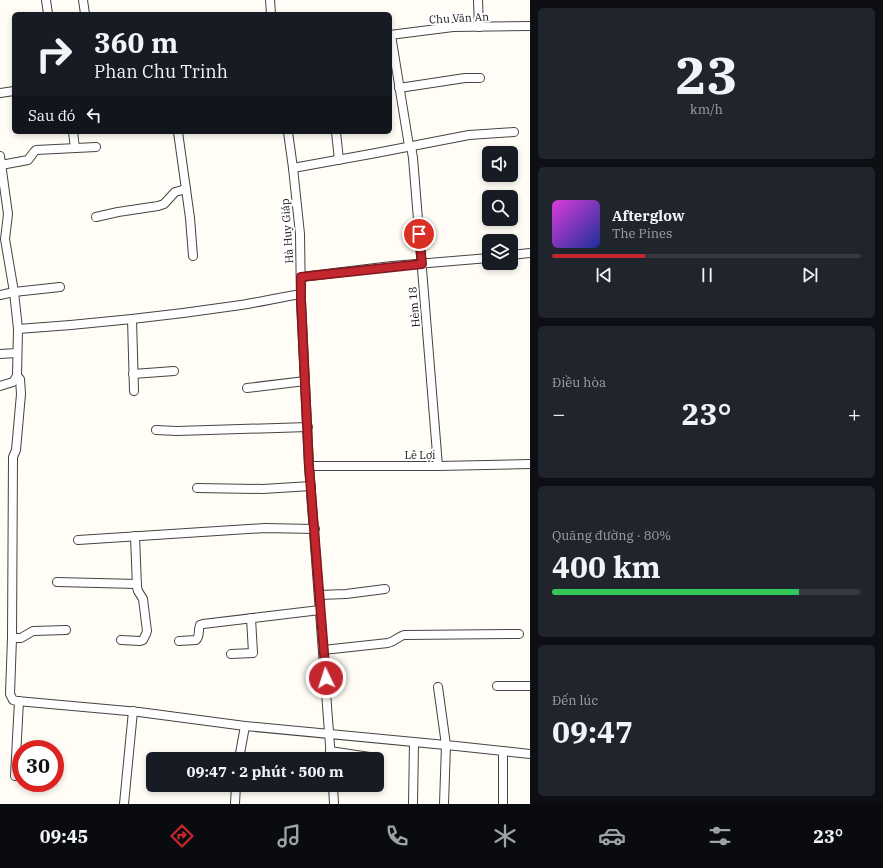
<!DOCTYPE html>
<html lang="vi">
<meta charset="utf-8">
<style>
body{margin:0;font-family:"IBM Plex Serif",serif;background:#20242c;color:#f1f3f6;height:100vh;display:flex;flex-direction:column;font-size:15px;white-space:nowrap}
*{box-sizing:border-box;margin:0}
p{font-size:13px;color:#9ea1a6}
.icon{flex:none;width:22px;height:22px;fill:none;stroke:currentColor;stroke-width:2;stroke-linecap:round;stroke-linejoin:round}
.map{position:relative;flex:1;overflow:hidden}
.details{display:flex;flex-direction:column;gap:8px;padding:8px;background:#0d0f14;width:353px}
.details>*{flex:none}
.banner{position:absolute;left:12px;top:12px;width:380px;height:122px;border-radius:6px;box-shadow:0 2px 6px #0003;background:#171b24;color:#f1f3f6;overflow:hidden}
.tools{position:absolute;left:482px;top:146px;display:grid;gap:8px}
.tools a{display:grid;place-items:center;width:36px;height:36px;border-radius:6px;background:#171b24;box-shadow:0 2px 6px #0003;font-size:20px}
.speed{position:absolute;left:12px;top:740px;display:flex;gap:8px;font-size:20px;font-weight:700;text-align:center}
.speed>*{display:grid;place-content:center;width:52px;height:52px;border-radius:50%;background:#171b24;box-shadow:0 2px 6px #0003;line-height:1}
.speed .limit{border:6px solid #d22;background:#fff;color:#111}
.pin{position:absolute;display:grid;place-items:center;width:34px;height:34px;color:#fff;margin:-17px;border:2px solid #fff;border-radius:50%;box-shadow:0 1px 4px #0007}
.me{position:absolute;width:44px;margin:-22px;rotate:356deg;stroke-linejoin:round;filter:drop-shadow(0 0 3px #0008)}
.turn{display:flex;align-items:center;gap:14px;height:84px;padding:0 16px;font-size:18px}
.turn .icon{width:52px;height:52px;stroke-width:2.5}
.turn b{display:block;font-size:28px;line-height:34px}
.then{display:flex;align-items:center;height:38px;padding:0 16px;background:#0003;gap:8px;font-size:15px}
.big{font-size:30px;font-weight:700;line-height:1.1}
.details .card{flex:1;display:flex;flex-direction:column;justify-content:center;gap:6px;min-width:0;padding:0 14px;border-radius:6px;background:#20242c}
.details .dial{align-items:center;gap:0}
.dial b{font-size:52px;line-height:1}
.song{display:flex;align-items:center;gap:12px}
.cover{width:48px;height:48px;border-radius:6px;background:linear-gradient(135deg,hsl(300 70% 55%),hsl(230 70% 35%))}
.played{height:4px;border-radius:2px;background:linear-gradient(90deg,#c4262e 30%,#363941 30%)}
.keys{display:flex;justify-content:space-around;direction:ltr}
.heat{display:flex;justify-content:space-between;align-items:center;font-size:22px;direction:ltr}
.charge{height:6px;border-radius:3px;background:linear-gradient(90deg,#34c759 80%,#363941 0)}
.trip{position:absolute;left:146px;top:752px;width:238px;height:40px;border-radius:6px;background:#171b24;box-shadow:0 2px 6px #0003;font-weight:700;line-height:40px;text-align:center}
.dock{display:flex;height:64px;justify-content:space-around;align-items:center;background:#090b0e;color:#9ea1a6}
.dock .icon{width:28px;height:28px}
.dock .on{color:#c4262e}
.dock b{font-size:18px;color:#f1f3f6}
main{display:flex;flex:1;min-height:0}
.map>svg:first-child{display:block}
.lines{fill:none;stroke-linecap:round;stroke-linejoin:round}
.minor-casing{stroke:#444;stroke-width:10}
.minor{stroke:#fff;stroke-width:8}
.route-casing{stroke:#7f191e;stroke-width:10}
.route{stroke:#c4262e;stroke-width:7}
.labels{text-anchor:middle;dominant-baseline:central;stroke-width:4;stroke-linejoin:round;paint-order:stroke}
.street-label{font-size:11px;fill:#111;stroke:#fff}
</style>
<main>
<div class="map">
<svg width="530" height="804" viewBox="0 0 530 804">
<rect width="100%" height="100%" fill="#fffdf5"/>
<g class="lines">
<defs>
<g id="minor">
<polyline points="46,0 48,14"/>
<polyline points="83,0 85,14"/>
<polyline points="270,0 271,14"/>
<polyline points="478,0 479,27"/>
<polyline points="390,35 453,27 530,26"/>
<polyline points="391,35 409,146"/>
<polyline points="399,88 465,78 480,78"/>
<polyline points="0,93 14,91"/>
<polyline points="73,132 75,148"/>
<polyline points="178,132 190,218 193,256"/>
<polyline points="288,132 293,168 300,234 301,301 309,466 331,759"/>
<polyline points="336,132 339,160"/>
<polyline points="411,146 413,158 438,466"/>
<polyline points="0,156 8,214 5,239 14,292 18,329 17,376 13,382 0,386"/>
<polyline points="1,165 28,160 34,152 36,150 96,147"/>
<polyline points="293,168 376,153 469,135 514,132"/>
<polyline points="96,217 118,212 158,206 164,204 175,192 186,189"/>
<polyline points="511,255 530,253"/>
<polyline points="301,277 392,266 489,258"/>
<polyline points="14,292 60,287"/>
<polyline points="0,295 14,292"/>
<polyline points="132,319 134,391"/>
<path d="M18,329C93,324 167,316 241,305C261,302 281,297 301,294"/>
<polyline points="0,354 17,353"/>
<polyline points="133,374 174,371"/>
<polyline points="17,376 20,379 21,394 16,450 13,457 12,638 21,638 33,631 66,630"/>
<polyline points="247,388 305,381"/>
<polyline points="156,430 177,431 308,427"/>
<polyline points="309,466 438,466 530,464"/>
<polyline points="197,488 263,489 311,486"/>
<polyline points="78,540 265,528 315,529"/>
<polyline points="57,582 137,584"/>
<polyline points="319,595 346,594 385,589"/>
<polyline points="12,638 10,694 13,700 17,701 139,712 245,726 456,746 530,754"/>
<polyline points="121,640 140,641 143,640 146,634 147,631 143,599 138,591 137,587 135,536"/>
<path d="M179,641L196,640C200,637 198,630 200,625L203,624L320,610"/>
<path d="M323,650L388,643C396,641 397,637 404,635L519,634"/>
<polyline points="231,654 253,653 251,618"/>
<polyline points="497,686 530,686"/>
<polyline points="438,687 446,745 444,804"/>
<polyline points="330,751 376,758"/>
<polyline points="239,759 245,726"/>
<polyline points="15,776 19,701"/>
<polyline points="333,785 334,804"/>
<polyline points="124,804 133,711"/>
<polyline points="235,804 236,785"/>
<polyline points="413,804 414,743"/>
<polyline points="503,804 503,751"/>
</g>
</defs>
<use href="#minor" class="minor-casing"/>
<use href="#minor" class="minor"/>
</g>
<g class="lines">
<defs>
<polyline id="route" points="326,678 309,466 301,301 301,277 422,264 419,234"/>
</defs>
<use href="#route" class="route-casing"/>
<use href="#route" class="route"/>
</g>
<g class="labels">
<g class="street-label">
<text transform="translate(459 18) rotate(-3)">Chu Văn An</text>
<text transform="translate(287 231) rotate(-94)">Hà Huy Giáp</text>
<text transform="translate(414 307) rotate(-95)">Hẻm 18</text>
<text x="420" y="455">Lê Lợi</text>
</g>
</g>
</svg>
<div class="tools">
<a><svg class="icon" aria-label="sound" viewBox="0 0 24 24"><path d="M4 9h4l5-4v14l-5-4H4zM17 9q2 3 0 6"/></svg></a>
<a><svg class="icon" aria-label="search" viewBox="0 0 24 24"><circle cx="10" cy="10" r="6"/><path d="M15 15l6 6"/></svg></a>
<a><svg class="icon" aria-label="layers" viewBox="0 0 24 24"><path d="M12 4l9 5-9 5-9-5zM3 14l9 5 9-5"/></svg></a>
</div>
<div class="speed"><div class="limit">30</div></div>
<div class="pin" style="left:419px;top:234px;background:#d93025"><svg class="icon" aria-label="arrive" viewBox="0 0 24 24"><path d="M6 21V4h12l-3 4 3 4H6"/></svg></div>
<svg class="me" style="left:326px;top:678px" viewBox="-20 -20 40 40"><circle r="17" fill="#c4262e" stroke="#fff" stroke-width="3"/><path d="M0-11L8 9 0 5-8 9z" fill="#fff"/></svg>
<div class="trip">09:47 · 2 phút · 500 m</div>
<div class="banner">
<div class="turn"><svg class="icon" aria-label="right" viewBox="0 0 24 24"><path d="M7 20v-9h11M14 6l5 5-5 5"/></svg><div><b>360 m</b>Phan Chu Trinh</div></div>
<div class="then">Sau đó<svg class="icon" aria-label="left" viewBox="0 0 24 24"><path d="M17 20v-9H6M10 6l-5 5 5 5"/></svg></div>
</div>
</div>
<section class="details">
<div class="card dial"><b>23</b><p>km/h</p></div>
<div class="card">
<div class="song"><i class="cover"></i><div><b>Afterglow</b><p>The Pines</p></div></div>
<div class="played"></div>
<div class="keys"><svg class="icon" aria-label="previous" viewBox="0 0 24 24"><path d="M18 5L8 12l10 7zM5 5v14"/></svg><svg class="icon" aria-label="pause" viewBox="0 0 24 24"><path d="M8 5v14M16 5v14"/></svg><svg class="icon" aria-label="next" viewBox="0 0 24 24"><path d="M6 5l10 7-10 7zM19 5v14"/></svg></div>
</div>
<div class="card"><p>Điều hòa</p>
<div class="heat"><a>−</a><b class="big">23°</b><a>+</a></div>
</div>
<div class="card"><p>Quãng đường · 80%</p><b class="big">400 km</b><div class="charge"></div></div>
<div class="card"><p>Đến lúc</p><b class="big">09:47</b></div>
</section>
</main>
<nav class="dock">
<b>09:45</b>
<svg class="icon on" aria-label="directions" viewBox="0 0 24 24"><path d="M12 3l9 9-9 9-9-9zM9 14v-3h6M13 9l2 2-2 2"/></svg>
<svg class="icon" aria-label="music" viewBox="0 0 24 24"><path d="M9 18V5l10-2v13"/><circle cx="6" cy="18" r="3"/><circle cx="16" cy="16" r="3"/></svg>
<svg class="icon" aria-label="phone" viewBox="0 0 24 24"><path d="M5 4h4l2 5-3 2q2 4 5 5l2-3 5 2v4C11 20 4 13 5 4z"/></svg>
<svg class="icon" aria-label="climate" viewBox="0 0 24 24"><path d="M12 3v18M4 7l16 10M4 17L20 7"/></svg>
<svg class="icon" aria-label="car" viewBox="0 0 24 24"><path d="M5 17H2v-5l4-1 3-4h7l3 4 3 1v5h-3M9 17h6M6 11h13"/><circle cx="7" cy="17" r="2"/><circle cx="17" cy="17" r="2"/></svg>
<svg class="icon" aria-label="filters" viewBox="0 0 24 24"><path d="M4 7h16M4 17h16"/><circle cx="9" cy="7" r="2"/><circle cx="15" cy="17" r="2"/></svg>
<b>23°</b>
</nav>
